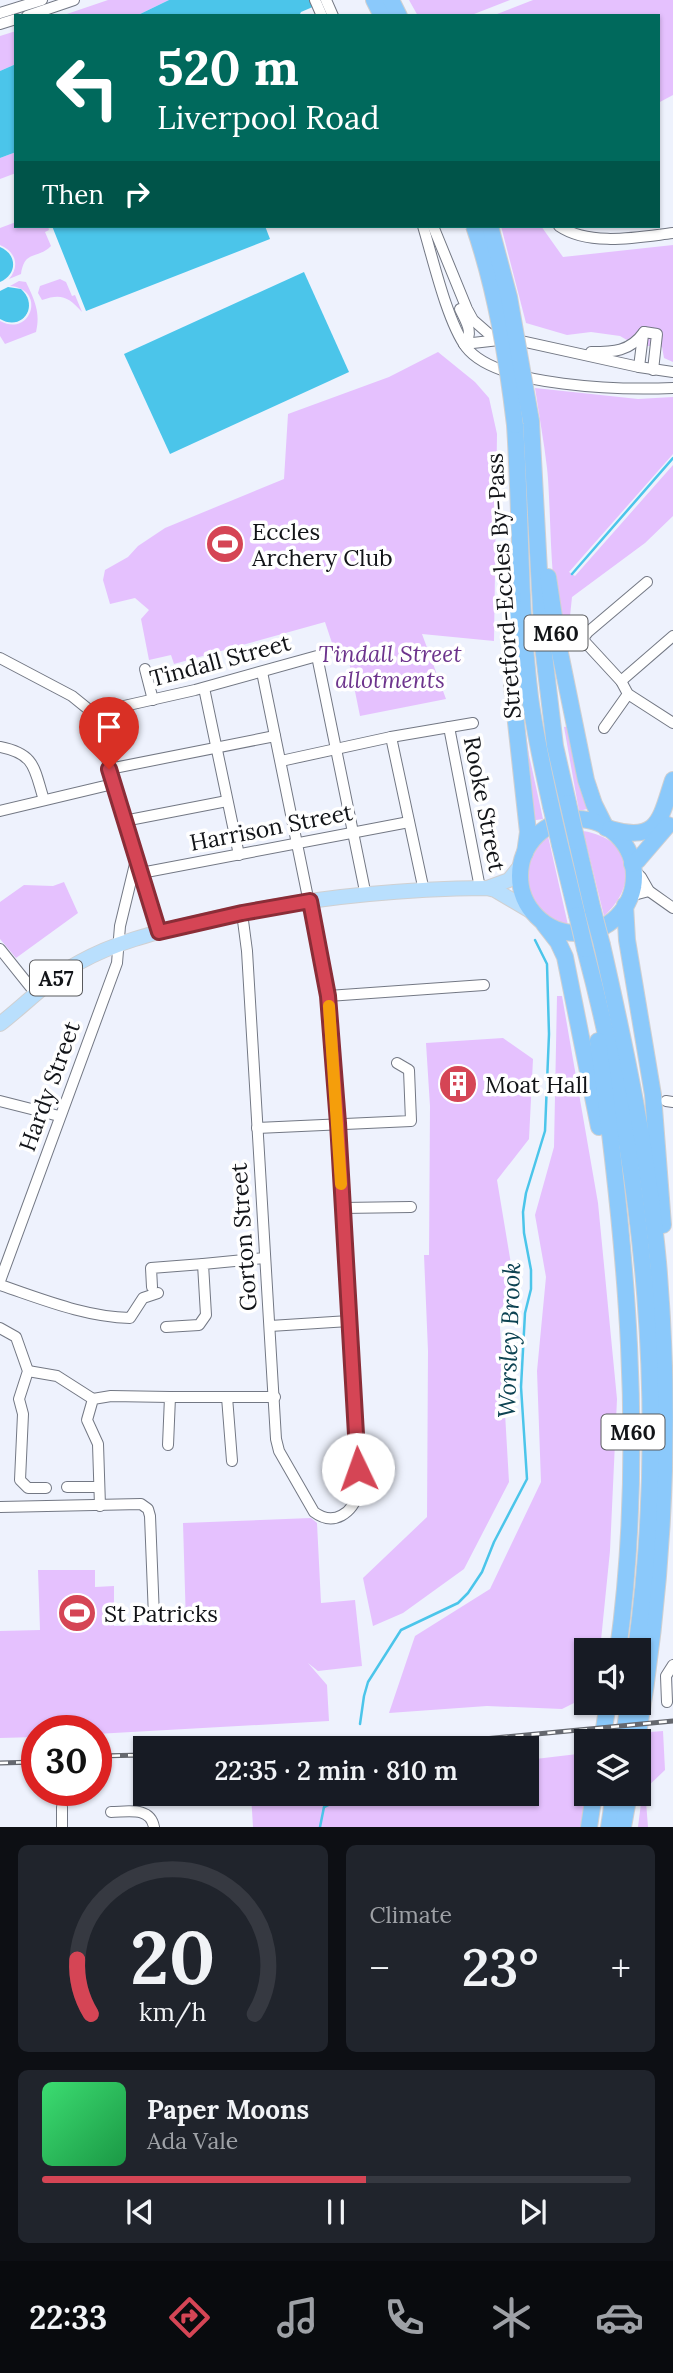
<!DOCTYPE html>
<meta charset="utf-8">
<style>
body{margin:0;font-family:Lora,serif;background:#20242c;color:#f1f3f6;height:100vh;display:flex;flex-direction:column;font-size:26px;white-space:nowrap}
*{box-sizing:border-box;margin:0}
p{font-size:23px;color:#9ea1a6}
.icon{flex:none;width:38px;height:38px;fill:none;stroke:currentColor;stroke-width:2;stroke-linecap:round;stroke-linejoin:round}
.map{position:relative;height:1827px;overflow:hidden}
.details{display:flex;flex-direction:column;gap:18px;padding:18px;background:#0d0f14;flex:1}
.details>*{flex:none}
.guide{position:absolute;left:14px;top:14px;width:646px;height:214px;border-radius:0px;box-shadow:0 2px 5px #0004;background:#00695c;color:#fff;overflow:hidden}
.controls{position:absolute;left:574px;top:1638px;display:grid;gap:14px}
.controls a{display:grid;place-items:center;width:77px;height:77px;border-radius:0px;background:#171b24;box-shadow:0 2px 5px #0004;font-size:35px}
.speed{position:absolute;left:21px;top:1715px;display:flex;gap:14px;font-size:35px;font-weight:700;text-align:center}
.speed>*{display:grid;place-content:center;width:91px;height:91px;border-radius:50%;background:#171b24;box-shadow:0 2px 5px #0004;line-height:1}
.speed .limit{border:10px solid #d22;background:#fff;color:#111}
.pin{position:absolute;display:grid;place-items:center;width:60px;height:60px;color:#fff;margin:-72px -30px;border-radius:50% 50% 50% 0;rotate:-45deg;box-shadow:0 0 7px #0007}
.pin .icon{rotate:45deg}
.me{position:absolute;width:77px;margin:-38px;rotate:357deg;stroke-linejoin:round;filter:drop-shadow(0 0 5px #0008)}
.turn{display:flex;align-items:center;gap:24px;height:147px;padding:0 28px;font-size:32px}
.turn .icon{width:91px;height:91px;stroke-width:2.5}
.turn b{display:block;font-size:49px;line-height:60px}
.then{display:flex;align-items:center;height:66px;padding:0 28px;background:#0003;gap:14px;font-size:26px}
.big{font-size:52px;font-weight:600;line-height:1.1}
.details .card{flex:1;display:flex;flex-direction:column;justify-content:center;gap:10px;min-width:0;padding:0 24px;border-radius:10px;background:#20242c}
.details .dial{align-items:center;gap:0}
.dial svg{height:182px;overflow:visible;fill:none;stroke:#363941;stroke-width:7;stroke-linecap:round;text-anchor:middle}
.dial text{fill:#f1f3f6;stroke:none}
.song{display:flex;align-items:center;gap:21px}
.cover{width:84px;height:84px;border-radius:10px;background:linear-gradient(135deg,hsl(140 70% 55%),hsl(140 70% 35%))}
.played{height:7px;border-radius:4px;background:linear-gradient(90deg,#d54555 55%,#363941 55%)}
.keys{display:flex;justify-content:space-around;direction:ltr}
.heat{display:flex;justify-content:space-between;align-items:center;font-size:38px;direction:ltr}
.details .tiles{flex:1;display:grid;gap:18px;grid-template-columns:1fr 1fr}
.card:last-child{grid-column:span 2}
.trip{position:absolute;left:133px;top:1736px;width:406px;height:70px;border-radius:0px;background:#171b24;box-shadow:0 2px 5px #0004;font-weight:600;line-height:70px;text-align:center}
.dock{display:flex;height:112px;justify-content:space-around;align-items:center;background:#090b0e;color:#9ea1a6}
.dock .icon{width:49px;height:49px}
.dock .current{color:#d54555}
.dock b{font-size:32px;color:#f1f3f6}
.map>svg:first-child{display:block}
.green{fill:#e5c1fe}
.water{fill:#4bc5ea}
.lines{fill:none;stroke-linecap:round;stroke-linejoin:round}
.stream{stroke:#4bc5ea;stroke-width:2.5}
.minor-casing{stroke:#737884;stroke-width:12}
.major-casing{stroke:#d0d0d1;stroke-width:16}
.highway-casing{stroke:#d0d0d1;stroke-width:18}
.minor{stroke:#fff;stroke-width:10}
.major{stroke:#b9dffd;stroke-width:14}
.highway{stroke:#8bc9fb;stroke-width:16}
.rail-casing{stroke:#65686f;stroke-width:5}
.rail{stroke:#fff;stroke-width:2.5;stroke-dasharray:8;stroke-linecap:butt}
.highway-bridge-casing{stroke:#d0d0d1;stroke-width:18;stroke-linecap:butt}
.highway-bridge{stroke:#8bc9fb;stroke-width:16}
.route-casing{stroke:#8a2d37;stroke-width:18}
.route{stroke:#d54555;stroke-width:12}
.slow{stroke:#f59e0b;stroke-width:12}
.labels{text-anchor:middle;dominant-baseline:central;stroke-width:7;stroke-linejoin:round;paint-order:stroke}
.shield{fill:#fff;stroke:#595a5d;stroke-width:2}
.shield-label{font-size:21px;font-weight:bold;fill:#121418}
.poi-label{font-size:23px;fill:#121418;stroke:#fff;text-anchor:start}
.street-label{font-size:23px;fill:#121418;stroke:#fff}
.park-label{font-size:23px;font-style:italic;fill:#6d348d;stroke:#fff}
.water-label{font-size:24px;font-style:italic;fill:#0d4352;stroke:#fff}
</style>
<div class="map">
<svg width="673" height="1827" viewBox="0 0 673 1827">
<rect width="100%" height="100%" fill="#eef2fd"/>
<g class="green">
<polygon points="108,0 169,0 136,16 61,16"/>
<polygon points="409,0 510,0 469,16 418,16"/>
<polygon points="533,0 673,0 673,95 658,103 658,16 492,16"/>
<polygon points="16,31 16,64 0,71 0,36"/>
<polygon points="16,152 16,173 0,179 0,158"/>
<path d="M16,222V226H48L49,230L45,232L51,246C37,260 25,249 21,274L9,279C20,266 16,252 0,245V228Z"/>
<path d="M501,226H541L563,257L673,245V362L664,358L662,347C655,346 639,345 633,349L627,340L620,336L591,332L567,335L526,323Z"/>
<path d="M60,279L66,282L72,296L75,295L82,312C69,297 61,293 42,300L38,293L40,286Z"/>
<path d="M19,281L26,282C34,299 41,313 36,332L5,344L0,336V321C31,338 47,289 10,286Z"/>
<polygon points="438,352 475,382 489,398 497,434 494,641 422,634 446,699 360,716 346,647 334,649 325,622 174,664 171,655 149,660 141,619 149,610 135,598 110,604 103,580 105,570 128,557 138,546 165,528 284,479 288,414 389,377"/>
<path d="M535,388L638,399L673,397V454L569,572L575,576L673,465V516L645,543L572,597L569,626L575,635L570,650C548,620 552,510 547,468C544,442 539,415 535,388Z"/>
<polygon points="522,706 529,755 543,819 530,821 517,707"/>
<polygon points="570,726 591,808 579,811 564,727"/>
<path d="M583,831C634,839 639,884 604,916Z"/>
<path d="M548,836L568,925C519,915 506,867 548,836Z"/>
<polygon points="64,882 78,913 16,958 0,939 0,902 24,885 53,886"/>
<polygon points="557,996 562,996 598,1203 617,1399 610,1551 600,1650 586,1650 586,1697 562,1709 487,1706 389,1713 415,1636 490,1589 541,1482 537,1371 546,1277 535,1215 554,1147"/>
<polygon points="503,1038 533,1059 529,1139 497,1180 516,1294 499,1310 509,1482 464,1569 403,1613 373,1626 363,1578 427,1517 428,1351 424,1255 429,1255 430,1106 426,1043"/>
<polygon points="311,1518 317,1523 321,1603 355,1600 362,1666 318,1671 308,1663 327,1685 329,1721 96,1734 96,1731 37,1731 37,1737 0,1738 0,1631 40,1630 38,1570 95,1570 95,1587 114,1586 114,1626 186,1624 183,1523"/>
<polygon points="663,1731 665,1770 645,1789 648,1827 638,1827 650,1732"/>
<polygon points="586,1753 586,1793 581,1827 253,1827 251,1794 527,1794 527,1760"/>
</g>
<g class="water">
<polygon points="169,0 329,0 301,12 299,16 136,16"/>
<polygon points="16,64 16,152 0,158 0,71"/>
<polygon points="52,226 265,226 270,239 86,311"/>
<path d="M0,247C17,254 18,274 0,282Z"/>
<polygon points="304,272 349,372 170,454 124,354"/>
<path d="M8,287L21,289C40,306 22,332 0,319V291Z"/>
</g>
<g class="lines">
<g class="stream">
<polyline points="572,574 673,458"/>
<polyline points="360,1724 364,1696 368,1682 401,1630 458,1603 468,1593 482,1572 494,1542 527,1479 521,1387 525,1313 531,1289 531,1270 524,1233 523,1212 526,1193 545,1131 549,1034 547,964 535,940"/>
<polyline points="320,1827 324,1807 351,1794"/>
</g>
<defs>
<g id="minor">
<polyline points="315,0 322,16"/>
<polyline points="326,0 333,16"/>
<polyline points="0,13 42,0"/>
<polyline points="27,16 74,0"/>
<polyline points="0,24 16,19"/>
<path d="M423,226C433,259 447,321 466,347C497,388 625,390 673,388"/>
<polyline points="433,226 467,309 473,320 489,334 639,367 673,372"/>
<path d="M559,226C590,247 639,237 673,233"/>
<path d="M460,309C465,320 475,334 464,344"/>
<polyline points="644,332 657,334 653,370"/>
<polyline points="464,344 499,340"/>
<path d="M591,352C613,352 630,352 644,332"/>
<polyline points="639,367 643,335"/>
<polyline points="647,582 588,632 584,637 585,642 621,681 628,694 673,723"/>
<polyline points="0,658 72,696 93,713 159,932"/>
<polyline points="145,669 153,700"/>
<polyline points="621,681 673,636"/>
<polyline points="204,688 239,855"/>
<polyline points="93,713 195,690 317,656 366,896"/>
<polyline points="449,727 480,888"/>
<polyline points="604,728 628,694"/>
<polyline points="391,737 424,891"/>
<path d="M0,747C36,754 34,769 44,800"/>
<polyline points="281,761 391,737 473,723"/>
<polyline points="109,769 275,736"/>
<polyline points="0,811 113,784"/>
<polyline points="124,821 227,801"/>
<polyline points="633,869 641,877 649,891 673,908"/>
<polyline points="141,873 409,822"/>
<polyline points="630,896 649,891"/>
<path d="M242,913L247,951L276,1439L279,1451L314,1512C334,1527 353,1513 359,1491L338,1123L328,996L262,672"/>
<polyline points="0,949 36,994"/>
<polyline points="328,996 484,985"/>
<polyline points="0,1101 59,1116"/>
<polyline points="666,1101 673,1102"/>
<polyline points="257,1128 411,1121 409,1070 397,1063"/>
<polyline points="342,1208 411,1207"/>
<polyline points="0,1281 117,963 120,926 136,860"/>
<path d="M0,1285C42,1299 85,1317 130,1318L143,1298L158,1293"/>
<polyline points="152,1287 151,1268 203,1264"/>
<polyline points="270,1326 349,1321"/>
<polyline points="166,1327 199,1325 206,1315 203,1264 265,1258"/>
<polyline points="0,1328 16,1337 28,1371 19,1399 23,1414 20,1480 28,1488 46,1488"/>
<polyline points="28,1371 57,1376 93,1399"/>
<polyline points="170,1397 227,1397"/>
<polyline points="232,1461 227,1397 275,1397"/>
<polyline points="67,1487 99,1487"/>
<polyline points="100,1506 98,1444 87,1420 93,1399 111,1396 170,1397 168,1445"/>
<polyline points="0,1507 141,1504 148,1509 150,1516 154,1617"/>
<polyline points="667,1702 666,1676 673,1665"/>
<polyline points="62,1807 62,1827"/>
<path d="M111,1812C127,1812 150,1806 154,1827"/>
</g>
<g id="major">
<polyline points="487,888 509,880 521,865"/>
<path d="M0,1024C26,1004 50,978 80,962C114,943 153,933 191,924C287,900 389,889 487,888L495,890L534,913"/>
</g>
<g id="highway">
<polyline points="374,0 382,16"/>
<polyline points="391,0 399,16"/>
<polyline points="531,421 543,646 555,746 568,803"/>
<path d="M515,425C521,516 519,607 530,697C535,734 543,770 551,806"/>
<polyline points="548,577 558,643 586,780 594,804 606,828"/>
<polyline points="513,597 512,686 528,832 525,853"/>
<circle cx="577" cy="876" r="57"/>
<path d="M610,829C659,843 660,819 673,780"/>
<polyline points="577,842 593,911"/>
<polyline points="560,845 577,915"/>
<polyline points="632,864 638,860 668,825"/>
<polyline points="625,905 627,940 653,1095 663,1225"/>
<polyline points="544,924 558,942 565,957 599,1127"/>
<path d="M602,945C626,1050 648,1155 658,1262C672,1423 664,1582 637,1741"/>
<path d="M585,949C646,1177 668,1416 636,1650"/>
<path d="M598,1041C626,1243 646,1447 618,1650"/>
<polyline points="602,1741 608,1703"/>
<polyline points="623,1741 629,1703"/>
<polyline points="589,1827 594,1794"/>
<polyline points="609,1827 614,1794"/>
<polyline points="623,1827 629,1794"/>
</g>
</defs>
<use href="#minor" class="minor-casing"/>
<use href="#major" class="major-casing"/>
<use href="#highway" class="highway-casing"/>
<use href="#minor" class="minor"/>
<use href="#major" class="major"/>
<use href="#highway" class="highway"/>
<defs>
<g id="rail">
<polyline points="356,1748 432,1744 673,1721"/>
<polyline points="96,1756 145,1755"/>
<polyline points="0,1763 37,1762"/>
</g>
</defs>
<use href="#rail" class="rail-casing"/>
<use href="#rail" class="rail"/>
<defs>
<g id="highway-bridge">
<path d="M474,226C496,290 507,358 515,425"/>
<polyline points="490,226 509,297 531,421"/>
<polyline points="568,803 577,842"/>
<polyline points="551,806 560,845"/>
<polyline points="593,911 602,945"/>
<polyline points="577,915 585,949"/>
</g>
</defs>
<use href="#highway-bridge" class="highway-bridge-casing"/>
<use href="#highway-bridge" class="highway-bridge"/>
</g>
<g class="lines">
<defs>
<polyline id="route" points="109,769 159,932 242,913 310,901 328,996 338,1123 358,1469"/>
</defs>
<use href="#route" class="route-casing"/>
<use href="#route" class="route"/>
<polyline class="slow" points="329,1006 341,1184"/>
</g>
<defs>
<symbol id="stadium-disc" viewBox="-11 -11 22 22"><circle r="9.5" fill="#d54555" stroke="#fff"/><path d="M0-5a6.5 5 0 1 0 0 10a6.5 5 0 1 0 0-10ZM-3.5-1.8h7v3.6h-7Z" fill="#fff"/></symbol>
<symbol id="building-disc" viewBox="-11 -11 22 22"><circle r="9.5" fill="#d54555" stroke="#fff"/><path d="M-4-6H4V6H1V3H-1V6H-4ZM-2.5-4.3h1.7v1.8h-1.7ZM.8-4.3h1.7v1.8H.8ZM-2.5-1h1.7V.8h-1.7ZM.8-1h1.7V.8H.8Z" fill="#fff"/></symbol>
</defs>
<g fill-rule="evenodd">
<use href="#stadium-disc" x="203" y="522" width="44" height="44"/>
<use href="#building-disc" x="436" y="1062" width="44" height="44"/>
<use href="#stadium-disc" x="55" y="1591" width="44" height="44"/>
</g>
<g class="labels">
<g class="shield">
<rect x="524.5" y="615.5" width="63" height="35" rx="5"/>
<rect x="30" y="960.5" width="52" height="35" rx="5"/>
<rect x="601.5" y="1414.5" width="63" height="35" rx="5"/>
</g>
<g class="shield-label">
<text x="556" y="633">M60</text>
<text x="56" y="978">A57</text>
<text x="633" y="1432">M60</text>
</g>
<g class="poi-label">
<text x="252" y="531">Eccles<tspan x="252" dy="26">Archery Club</tspan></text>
<text x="485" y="1084">Moat Hall</text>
<text x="104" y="1613">St Patricks</text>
</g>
<g class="street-label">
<text transform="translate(503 586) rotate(-94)">Stretford-Eccles By-Pass</text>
<text transform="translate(220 660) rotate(-15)">Tindall Street</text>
<text transform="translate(485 804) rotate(79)">Rooke Street</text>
<text transform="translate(271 827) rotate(-11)">Harrison Street</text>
<text transform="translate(49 1086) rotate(-70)">Hardy Street</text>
<text transform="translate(243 1237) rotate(-94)">Gorton Street</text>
</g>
<g class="park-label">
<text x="390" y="653">Tindall Street<tspan x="390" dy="26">allotments</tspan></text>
</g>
<g class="water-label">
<text transform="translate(509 1340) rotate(-88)">Worsley Brook</text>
</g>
</g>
</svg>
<div class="controls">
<a><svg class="icon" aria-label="sound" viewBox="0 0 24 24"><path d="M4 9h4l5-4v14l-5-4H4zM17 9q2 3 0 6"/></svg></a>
<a><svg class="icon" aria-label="layers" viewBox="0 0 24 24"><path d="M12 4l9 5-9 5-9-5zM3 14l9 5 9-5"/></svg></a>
</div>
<div class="speed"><div class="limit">30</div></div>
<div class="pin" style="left:109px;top:769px;background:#d93025"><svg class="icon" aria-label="arrive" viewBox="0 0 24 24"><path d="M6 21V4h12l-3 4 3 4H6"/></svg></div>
<svg class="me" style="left:358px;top:1469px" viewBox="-20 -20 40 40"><circle r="19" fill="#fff"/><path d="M0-13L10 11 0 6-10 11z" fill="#d54555"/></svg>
<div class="trip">22:35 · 2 min · 810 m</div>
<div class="guide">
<div class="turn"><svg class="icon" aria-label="left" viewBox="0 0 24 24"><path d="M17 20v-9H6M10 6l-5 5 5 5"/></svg><div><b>520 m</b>Liverpool Road</div></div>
<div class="then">Then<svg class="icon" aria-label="right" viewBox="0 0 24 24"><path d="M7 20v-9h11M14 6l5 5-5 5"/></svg></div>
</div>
</div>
<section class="details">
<div class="tiles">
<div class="card dial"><svg viewBox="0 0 100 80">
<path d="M14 69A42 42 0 1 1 86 69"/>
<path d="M14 69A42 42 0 0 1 8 45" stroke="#d54555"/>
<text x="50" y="56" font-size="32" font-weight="700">20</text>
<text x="50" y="72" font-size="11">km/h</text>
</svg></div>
<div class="card"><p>Climate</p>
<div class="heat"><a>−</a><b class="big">23°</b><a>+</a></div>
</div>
<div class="card">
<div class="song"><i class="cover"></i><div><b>Paper Moons</b><p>Ada Vale</p></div></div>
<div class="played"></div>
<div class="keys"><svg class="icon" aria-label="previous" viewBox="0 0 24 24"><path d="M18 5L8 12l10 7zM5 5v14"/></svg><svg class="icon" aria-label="pause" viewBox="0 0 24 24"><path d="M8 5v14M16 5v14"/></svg><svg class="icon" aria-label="next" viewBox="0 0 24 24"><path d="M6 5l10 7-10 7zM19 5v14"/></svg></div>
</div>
</div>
</section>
<nav class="dock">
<b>22:33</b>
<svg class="icon current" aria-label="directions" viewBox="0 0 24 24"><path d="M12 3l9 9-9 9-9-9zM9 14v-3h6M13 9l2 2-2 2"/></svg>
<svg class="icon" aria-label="music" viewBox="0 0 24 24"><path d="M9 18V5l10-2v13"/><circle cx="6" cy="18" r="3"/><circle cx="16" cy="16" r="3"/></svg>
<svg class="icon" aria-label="phone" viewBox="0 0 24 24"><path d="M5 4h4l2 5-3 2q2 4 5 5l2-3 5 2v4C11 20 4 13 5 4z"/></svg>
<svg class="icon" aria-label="climate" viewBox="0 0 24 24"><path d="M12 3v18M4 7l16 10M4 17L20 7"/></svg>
<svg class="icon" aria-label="car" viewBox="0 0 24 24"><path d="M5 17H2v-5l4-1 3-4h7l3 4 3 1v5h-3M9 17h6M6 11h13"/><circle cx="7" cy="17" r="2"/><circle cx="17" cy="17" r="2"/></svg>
</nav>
